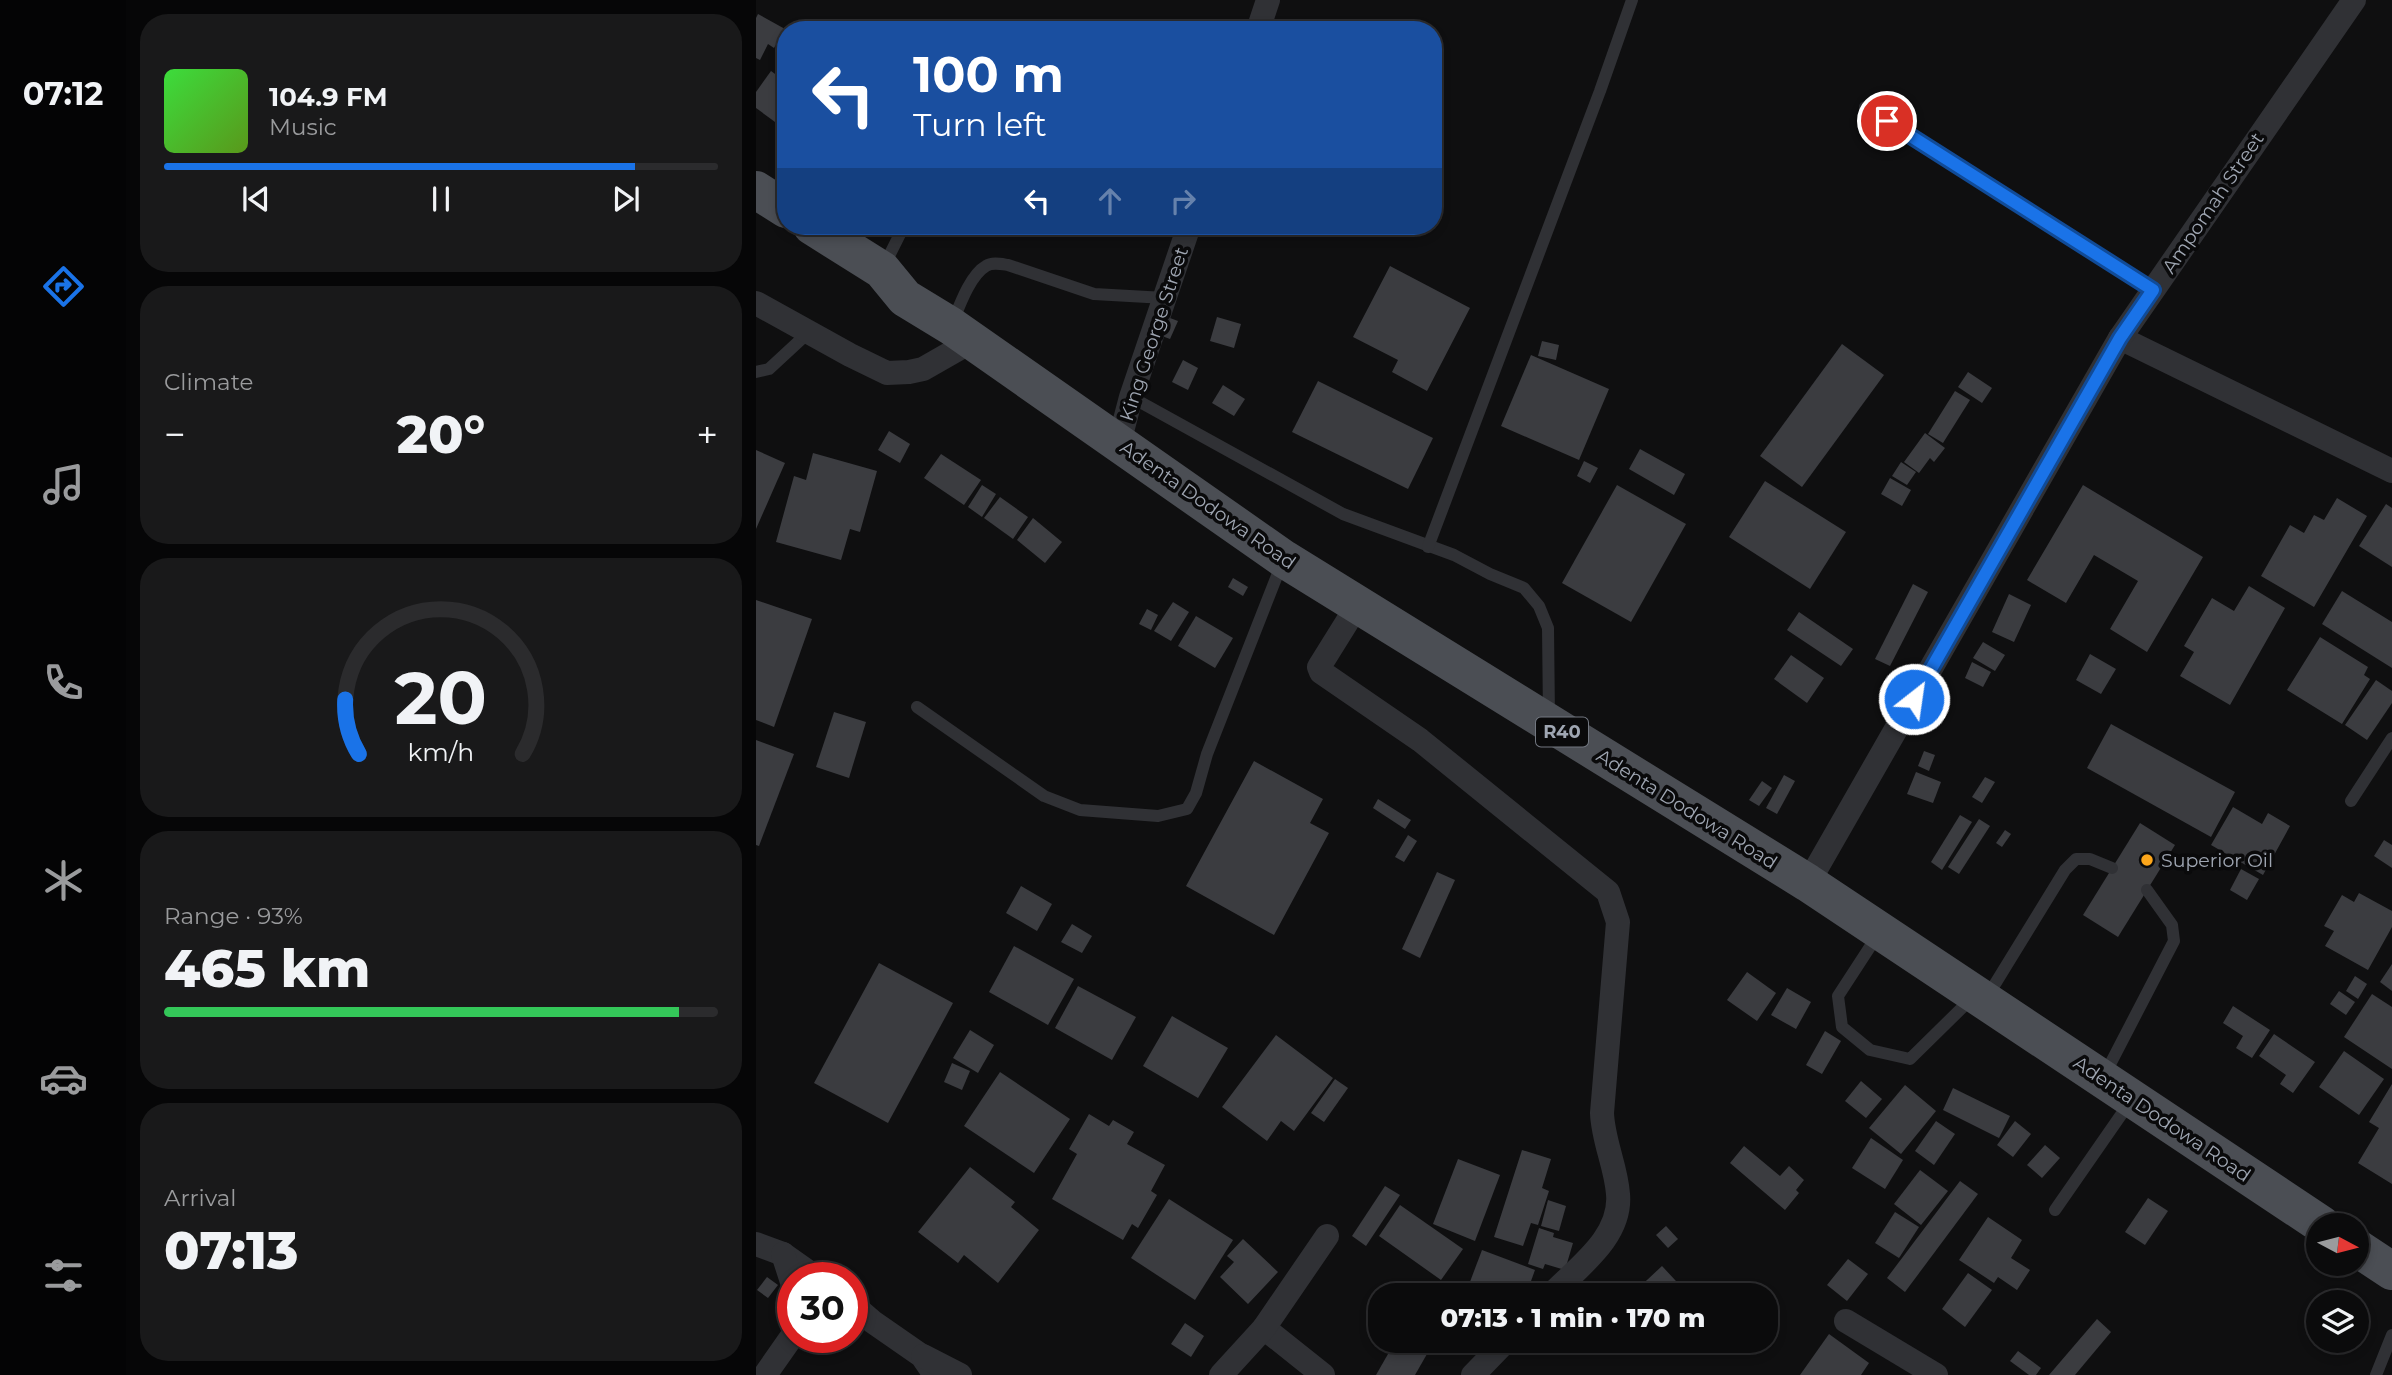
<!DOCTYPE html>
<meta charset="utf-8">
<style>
body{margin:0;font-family:Montserrat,sans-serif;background:#19191a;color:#f1f3f6;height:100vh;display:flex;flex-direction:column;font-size:26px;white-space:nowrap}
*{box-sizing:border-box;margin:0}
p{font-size:23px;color:#9a9b9d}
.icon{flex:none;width:38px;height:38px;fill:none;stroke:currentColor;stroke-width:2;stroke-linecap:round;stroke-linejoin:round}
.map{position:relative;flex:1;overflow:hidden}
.details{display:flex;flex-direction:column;gap:14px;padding:14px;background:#060607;width:630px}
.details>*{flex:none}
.banner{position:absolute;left:21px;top:21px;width:665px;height:214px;border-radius:28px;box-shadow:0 4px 10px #0003,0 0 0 2px #2b2b2d;background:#1a4fa0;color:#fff;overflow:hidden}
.needle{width:46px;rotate:97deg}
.buttons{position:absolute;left:1550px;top:1213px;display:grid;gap:14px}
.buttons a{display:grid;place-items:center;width:63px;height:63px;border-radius:50%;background:#0b0b0c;box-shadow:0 4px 10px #0003,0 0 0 2px #2b2b2d;font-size:35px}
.speed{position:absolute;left:21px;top:1262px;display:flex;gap:14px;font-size:35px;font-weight:700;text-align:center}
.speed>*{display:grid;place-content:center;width:91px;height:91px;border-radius:50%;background:#0b0b0c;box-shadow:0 4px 10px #0003,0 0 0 2px #2b2b2d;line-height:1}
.speed .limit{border:10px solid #d22;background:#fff;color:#111}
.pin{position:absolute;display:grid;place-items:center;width:60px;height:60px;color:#fff;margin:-30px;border:4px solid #fff;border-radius:50%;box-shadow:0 2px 7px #0007}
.me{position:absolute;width:77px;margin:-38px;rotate:30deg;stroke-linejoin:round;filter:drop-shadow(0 0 5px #0008)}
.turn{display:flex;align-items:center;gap:24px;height:147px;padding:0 21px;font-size:32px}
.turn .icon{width:91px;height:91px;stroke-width:2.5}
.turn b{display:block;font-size:49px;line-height:60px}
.lanes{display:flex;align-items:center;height:66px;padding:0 21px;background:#0003;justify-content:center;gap:35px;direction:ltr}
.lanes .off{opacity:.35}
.big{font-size:52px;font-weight:800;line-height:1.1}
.details .widget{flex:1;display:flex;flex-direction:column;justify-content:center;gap:10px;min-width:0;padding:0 24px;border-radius:28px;background:#19191a}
.details .dial{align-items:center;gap:0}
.dial svg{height:182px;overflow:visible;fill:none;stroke:#2b2b2d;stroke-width:7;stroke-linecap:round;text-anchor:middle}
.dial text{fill:#f1f3f6;stroke:none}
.song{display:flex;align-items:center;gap:21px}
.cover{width:84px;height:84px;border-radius:10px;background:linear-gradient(135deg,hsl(120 70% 55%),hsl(90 70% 35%))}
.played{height:7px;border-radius:4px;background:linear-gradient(90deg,#1a73e8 85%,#2b2b2d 85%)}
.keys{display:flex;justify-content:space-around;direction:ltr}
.heat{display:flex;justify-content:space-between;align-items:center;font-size:38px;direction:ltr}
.charge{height:10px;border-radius:5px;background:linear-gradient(90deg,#34c759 93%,#2b2b2d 0)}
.trip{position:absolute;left:612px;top:1283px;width:410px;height:70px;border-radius:28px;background:#0b0b0c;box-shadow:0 4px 10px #0003,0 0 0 2px #2b2b2d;font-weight:800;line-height:70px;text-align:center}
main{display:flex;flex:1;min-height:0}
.dock{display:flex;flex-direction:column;width:126px;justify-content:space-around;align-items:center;background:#040405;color:#9a9b9d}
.dock .icon{width:49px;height:49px}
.dock .on{color:#1a73e8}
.dock b{font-size:32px;color:#f1f3f6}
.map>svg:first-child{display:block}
.building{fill:#3b3c40}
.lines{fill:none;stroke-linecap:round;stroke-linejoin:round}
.service{stroke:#303135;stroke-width:12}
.minor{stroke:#303135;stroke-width:24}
.primary{stroke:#4b4e54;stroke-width:38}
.route-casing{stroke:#114b97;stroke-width:18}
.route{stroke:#1a73e8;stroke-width:12}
.poi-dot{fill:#fca61b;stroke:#0a0a0b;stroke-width:2.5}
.labels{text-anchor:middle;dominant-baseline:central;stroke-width:7;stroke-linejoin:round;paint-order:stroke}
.shield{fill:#0a0a0b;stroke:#727780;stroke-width:2}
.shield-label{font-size:18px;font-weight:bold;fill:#9fa6b2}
.street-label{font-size:19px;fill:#9fa6b2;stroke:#0a0a0b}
.poi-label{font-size:19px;fill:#9fa6b2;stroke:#0a0a0b;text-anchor:start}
</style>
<main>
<nav class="dock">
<b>07:12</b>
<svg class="icon on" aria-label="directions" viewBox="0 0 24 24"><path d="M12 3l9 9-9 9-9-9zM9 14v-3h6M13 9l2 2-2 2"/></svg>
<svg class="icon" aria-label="music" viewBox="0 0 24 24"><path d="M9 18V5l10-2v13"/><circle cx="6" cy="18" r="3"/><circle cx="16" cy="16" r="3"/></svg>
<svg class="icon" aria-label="phone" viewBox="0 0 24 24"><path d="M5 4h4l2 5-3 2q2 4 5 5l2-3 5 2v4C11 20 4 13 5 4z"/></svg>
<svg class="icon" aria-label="climate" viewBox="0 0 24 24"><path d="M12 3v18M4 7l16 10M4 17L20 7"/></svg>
<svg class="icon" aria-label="car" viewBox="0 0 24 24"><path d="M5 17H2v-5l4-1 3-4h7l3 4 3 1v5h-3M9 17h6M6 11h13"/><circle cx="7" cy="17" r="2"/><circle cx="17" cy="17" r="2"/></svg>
<svg class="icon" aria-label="filters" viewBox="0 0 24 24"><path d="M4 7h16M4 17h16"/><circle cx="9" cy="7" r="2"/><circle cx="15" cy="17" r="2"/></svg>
</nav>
<section class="details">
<div class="widget">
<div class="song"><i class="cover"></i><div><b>104.9 FM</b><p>Music</p></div></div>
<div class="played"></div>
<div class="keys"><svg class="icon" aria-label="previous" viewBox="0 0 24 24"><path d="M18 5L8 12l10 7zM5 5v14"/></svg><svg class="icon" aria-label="pause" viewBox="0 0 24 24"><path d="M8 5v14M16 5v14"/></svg><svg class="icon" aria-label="next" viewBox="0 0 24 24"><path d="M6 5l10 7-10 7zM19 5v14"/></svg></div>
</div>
<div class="widget"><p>Climate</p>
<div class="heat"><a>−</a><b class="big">20°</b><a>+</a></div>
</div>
<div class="widget dial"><svg viewBox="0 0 100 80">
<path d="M14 69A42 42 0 1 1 86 69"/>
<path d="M14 69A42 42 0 0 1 8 45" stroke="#1a73e8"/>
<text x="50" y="56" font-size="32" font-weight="700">20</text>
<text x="50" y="72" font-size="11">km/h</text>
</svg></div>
<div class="widget"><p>Range · 93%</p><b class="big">465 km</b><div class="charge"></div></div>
<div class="widget"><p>Arrival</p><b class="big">07:13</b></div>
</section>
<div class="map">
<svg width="1636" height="1375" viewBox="0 0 1636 1375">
<rect width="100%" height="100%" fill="#0f0f10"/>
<g class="building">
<polygon points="2,14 29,29 18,48 12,44 4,60 0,58 0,18"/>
<polygon points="15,71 30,82 30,130 0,108 0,92"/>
<polygon points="634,266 714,308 671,391 636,372 642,360 597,337"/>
<polygon points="461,317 485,324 478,348 454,341"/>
<polygon points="414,318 422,321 414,339 406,336"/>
<polygon points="786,341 803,345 800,360 782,356"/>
<polygon points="1086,344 1128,375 1046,487 1004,456"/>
<polygon points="775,355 853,389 823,460 745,426"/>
<polygon points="427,360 442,368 432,390 416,382"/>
<polygon points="1212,372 1236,388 1226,403 1202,387"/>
<polygon points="562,381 677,438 652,489 536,432"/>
<polygon points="467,385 489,399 478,416 456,403"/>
<polygon points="1199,391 1214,400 1187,443 1172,434"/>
<polygon points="133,431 154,444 144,463 122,450"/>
<polygon points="1169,433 1189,448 1178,462 1174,458 1163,473 1148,462"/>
<polygon points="884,449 929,474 918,495 873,469"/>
<polygon points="0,450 29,463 0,529"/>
<polygon points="57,453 121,471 104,532 94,529 85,560 20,542 38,476 50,480"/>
<polygon points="185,454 225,480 208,505 168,478"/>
<polygon points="828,461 842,468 834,483 821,476"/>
<polygon points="1145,462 1160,472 1151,485 1136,476"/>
<polygon points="1134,478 1155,490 1146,506 1125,494"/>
<polygon points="1009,481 1090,532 1054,589 973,537"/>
<polygon points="226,485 240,494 226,517 212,507"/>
<polygon points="861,485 930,524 875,622 806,583"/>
<polygon points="1327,485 1447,557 1391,652 1354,629 1382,581 1338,555 1310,603 1271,580"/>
<polygon points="244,497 272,517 257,539 228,518"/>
<polygon points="1581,498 1611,516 1558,607 1505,576 1534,525 1548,533 1558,515 1568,520"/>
<polygon points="1630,504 1636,508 1636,567 1603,546"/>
<polygon points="277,518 306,542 289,563 261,540"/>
<polygon points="477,578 492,587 487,596 472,587"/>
<polygon points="1157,584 1172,592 1134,666 1119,659"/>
<polygon points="1493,586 1529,608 1474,705 1424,676 1438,652 1428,646 1456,598 1478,611"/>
<polygon points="1586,591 1636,622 1636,668 1566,624"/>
<polygon points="1253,594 1275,605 1258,642 1236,632"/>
<polygon points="0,600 56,619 18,727 0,720"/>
<polygon points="417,602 433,612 415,641 398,631"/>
<polygon points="391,609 402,615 395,630 383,624"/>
<polygon points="1043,612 1097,649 1085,666 1031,630"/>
<polygon points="440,616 477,638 459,668 422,646"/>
<polygon points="1564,637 1612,667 1608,675 1614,679 1586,724 1531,690"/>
<polygon points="1227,642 1249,655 1239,671 1217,658"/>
<polygon points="1334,654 1360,669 1345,694 1320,680"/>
<polygon points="1035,655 1068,678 1051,703 1018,679"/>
<polygon points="1216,662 1235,672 1227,687 1209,678"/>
<polygon points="1620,680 1636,691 1636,703 1611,740 1589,725"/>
<polygon points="78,712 110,722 93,778 60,767"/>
<polygon points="1355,724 1479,792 1455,837 1331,768"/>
<polygon points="0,740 38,754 3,846 0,845"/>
<polygon points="1168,751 1179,755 1173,771 1162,766"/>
<polygon points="498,761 567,799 554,823 573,833 518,935 430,886"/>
<polygon points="1160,772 1185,782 1177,803 1151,794"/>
<polygon points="1028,775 1039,781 1021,814 1010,808"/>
<polygon points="1229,777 1239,782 1226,803 1216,797"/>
<polygon points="1006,781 1016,788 1003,806 993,800"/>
<polygon points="622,799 655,820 649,829 617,808"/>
<polygon points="1477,807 1506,824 1512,813 1534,826 1507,875 1455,845"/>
<polygon points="1204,815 1216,822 1186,870 1175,862"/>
<polygon points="1223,819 1234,826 1203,874 1192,867"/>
<polygon points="1384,823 1419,845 1362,937 1327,915"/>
<polygon points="1249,830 1255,834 1246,847 1240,843"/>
<polygon points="652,835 661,841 648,862 639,857"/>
<polygon points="1628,840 1636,845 1636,868 1618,856"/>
<polygon points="1485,869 1503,879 1491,900 1474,890"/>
<polygon points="681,872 699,880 664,958 646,949"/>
<polygon points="265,886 296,904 281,931 250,913"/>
<polygon points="1603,893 1636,911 1636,927 1612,970 1569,946 1578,931 1568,926 1586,895 1598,902"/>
<polygon points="316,924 336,936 326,953 305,942"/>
<polygon points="258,946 318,979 292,1025 233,992"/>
<polygon points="123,963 197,1003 132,1123 58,1083"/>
<polygon points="1636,964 1636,991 1624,982"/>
<polygon points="991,972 1020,993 1001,1021 971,1000"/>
<polygon points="1599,976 1611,984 1602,999 1590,991"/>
<polygon points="322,986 380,1017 356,1060 299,1028"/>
<polygon points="1031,988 1055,1002 1040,1029 1015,1015"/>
<polygon points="1583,991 1599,1002 1590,1015 1574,1004"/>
<polygon points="1616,994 1636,1007 1636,1069 1588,1037"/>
<polygon points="1477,1006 1514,1030 1496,1058 1480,1048 1487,1036 1467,1023"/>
<polygon points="416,1016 472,1048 442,1098 387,1066"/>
<polygon points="214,1030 238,1045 222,1073 197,1058"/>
<polygon points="1069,1031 1085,1041 1066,1074 1050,1065"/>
<polygon points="1518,1034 1559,1062 1537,1093 1524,1084 1530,1075 1503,1056"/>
<polygon points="520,1035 577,1078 538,1131 525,1121 511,1141 466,1107"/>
<polygon points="1588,1051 1628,1079 1603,1115 1563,1087"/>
<polygon points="196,1063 214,1071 206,1090 188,1082"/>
<polygon points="244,1072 314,1119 278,1173 208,1126"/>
<polygon points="579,1079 592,1088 568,1122 555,1113"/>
<polygon points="1105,1081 1126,1099 1110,1118 1089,1101"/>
<polygon points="1636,1084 1636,1184 1602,1163 1623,1128 1613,1122"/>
<polygon points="1149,1085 1180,1111 1145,1154 1113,1128"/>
<polygon points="1197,1088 1254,1116 1243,1138 1187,1110"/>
<polygon points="333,1114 353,1126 357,1120 378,1132 371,1144 409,1165 395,1191 401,1195 382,1228 376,1224 367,1240 296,1199 321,1154 313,1149"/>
<polygon points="1180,1121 1199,1134 1178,1165 1159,1151"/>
<polygon points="1259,1121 1275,1134 1257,1157 1241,1145"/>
<polygon points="1115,1138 1147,1160 1129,1189 1096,1168"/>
<polygon points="1289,1145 1304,1158 1286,1178 1271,1165"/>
<polygon points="988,1146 1024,1176 1033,1166 1048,1180 1040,1190 1043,1193 1029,1210 974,1163"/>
<polygon points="766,1150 795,1159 786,1188 793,1191 782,1225 775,1223 767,1246 738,1237"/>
<polygon points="702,1159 744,1175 719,1241 677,1224"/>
<polygon points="214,1167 259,1202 255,1207 283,1230 242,1283 208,1255 202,1263 162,1232"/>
<polygon points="1164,1170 1192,1191 1165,1225 1138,1204"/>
<polygon points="1204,1181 1222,1194 1149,1292 1131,1278"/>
<polygon points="629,1186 644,1195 610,1246 596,1236"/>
<polygon points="1392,1198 1412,1211 1389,1245 1369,1232"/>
<polygon points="413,1199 477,1240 439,1300 375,1258"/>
<polygon points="792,1200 810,1206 803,1231 785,1226"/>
<polygon points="644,1205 707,1249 685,1280 623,1236"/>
<polygon points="1139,1212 1163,1227 1143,1258 1119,1243"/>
<polygon points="1232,1217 1266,1240 1255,1258 1274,1270 1261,1290 1242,1277 1238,1283 1203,1260"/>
<polygon points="910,1226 922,1239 912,1248 900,1235"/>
<polygon points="783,1228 798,1233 797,1237 817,1243 809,1270 789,1264 787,1269 772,1264"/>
<polygon points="487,1239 522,1272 492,1304 464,1277 478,1262 471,1256"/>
<polygon points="726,1250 779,1270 770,1295 709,1295"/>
<polygon points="1092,1259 1112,1274 1091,1301 1071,1285"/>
<polygon points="906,1266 933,1295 875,1295"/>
<polygon points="1212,1273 1236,1290 1209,1327 1186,1309"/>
<polygon points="11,1277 22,1285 12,1298 1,1290"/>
<polygon points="1010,1310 1022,1322 1010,1334"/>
<polygon points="1341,1319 1355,1332 1319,1375 1293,1375"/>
<polygon points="429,1323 448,1336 435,1357 415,1344"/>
<polygon points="1073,1334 1113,1363 1105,1375 1044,1375"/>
<polygon points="640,1340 679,1340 659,1375 620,1375"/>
<polygon points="1262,1351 1285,1368 1280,1375 1273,1375 1254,1361"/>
</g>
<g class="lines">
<g class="service">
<polyline points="1109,107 1397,291"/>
<polyline points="128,266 148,226"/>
<path d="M196,324C203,307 214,275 230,266C236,262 245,264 252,265L338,294L409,298"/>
<polyline points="0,372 13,369 53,332"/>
<polyline points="375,397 587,514 698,555 734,574 768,588 783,606 792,628 793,717"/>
<polyline points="672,547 844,91 876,0"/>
<polyline points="161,707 288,796 324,810 402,816 431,809 440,793 451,754 526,563"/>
<polyline points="1595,801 1636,738"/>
<polyline points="1123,933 1082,996 1086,1027 1114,1050 1154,1059 1217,997"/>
<polyline points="1231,997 1309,870 1320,859 1334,859 1356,868"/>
<polyline points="1348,1076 1418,941 1416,925 1391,890"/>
<polyline points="1299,1210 1374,1102"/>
<polyline points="1620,1375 1636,1335"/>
</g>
<g class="minor">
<polyline points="502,30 512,0"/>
<polyline points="0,303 94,355 131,373 153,372 167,369 216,341"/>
<polyline points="1364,338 1636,471"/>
<polyline points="363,443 375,397 433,226"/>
<path d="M601,606L563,667L565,672L664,740L852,892L862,922L846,1113C847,1141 860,1166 862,1194C866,1237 822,1267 795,1295"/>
<polyline points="1052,883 1364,338 1598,0"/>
<polyline points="0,1244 27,1254 61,1278"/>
<polyline points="27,1254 37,1285"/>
<polyline points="96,1304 117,1322 166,1356 179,1375"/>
<polyline points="1090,1321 1180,1375"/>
<polyline points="508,1328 567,1375"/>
<polyline points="167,1356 204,1375"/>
<polyline points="9,1375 37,1335"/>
<polyline points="465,1375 508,1328 571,1236"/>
<polyline points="717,1375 751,1340"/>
</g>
<g class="primary">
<polyline points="0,190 30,209"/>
<polyline points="56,226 126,270 149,298 195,326 528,559 1052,883 1566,1225"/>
<polyline points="1601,1248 1636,1271"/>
</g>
</g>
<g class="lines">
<defs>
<polyline id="route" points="1131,121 1397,290 1364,338 1158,699"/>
</defs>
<use href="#route" class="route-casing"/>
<use href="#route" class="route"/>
</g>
<circle class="poi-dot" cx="1391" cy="860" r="7"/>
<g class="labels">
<rect class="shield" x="780" y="717.5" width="52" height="29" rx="5"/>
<g class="shield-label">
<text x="806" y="732">R40</text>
</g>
<g class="street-label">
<text transform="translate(1457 203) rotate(-56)">Ampomah Street</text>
<text transform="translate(398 334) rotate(-72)">King George Street</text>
<text transform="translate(452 505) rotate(35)">Adenta Dodowa Road</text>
<text transform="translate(931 809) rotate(32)">Adenta Dodowa Road</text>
<text transform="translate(1406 1119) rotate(34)">Adenta Dodowa Road</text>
</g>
<g class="poi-label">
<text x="1405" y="860">Superior Oil</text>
</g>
</g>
</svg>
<div class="buttons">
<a><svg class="needle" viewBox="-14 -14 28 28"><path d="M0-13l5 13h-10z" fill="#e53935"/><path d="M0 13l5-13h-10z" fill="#9a9b9d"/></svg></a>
<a><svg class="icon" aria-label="layers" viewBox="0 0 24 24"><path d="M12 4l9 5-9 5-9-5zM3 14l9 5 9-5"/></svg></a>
</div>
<div class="speed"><div class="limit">30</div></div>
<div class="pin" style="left:1131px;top:121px;background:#d93025"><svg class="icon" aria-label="arrive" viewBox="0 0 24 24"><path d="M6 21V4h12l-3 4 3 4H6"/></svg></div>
<svg class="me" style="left:1158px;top:699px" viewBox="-20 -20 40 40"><circle r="17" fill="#1a73e8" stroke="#fff" stroke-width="3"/><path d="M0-11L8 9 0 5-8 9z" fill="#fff"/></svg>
<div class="trip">07:13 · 1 min · 170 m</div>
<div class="banner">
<div class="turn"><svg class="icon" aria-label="left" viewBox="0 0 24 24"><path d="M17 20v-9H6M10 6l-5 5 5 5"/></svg><div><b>100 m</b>Turn left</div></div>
<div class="lanes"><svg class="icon" aria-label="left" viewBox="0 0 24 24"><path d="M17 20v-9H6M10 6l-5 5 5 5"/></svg><svg class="icon off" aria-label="ahead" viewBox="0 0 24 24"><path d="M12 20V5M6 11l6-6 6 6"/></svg><svg class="icon off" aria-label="right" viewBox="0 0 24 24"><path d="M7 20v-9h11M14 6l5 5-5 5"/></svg></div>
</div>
</div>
</main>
